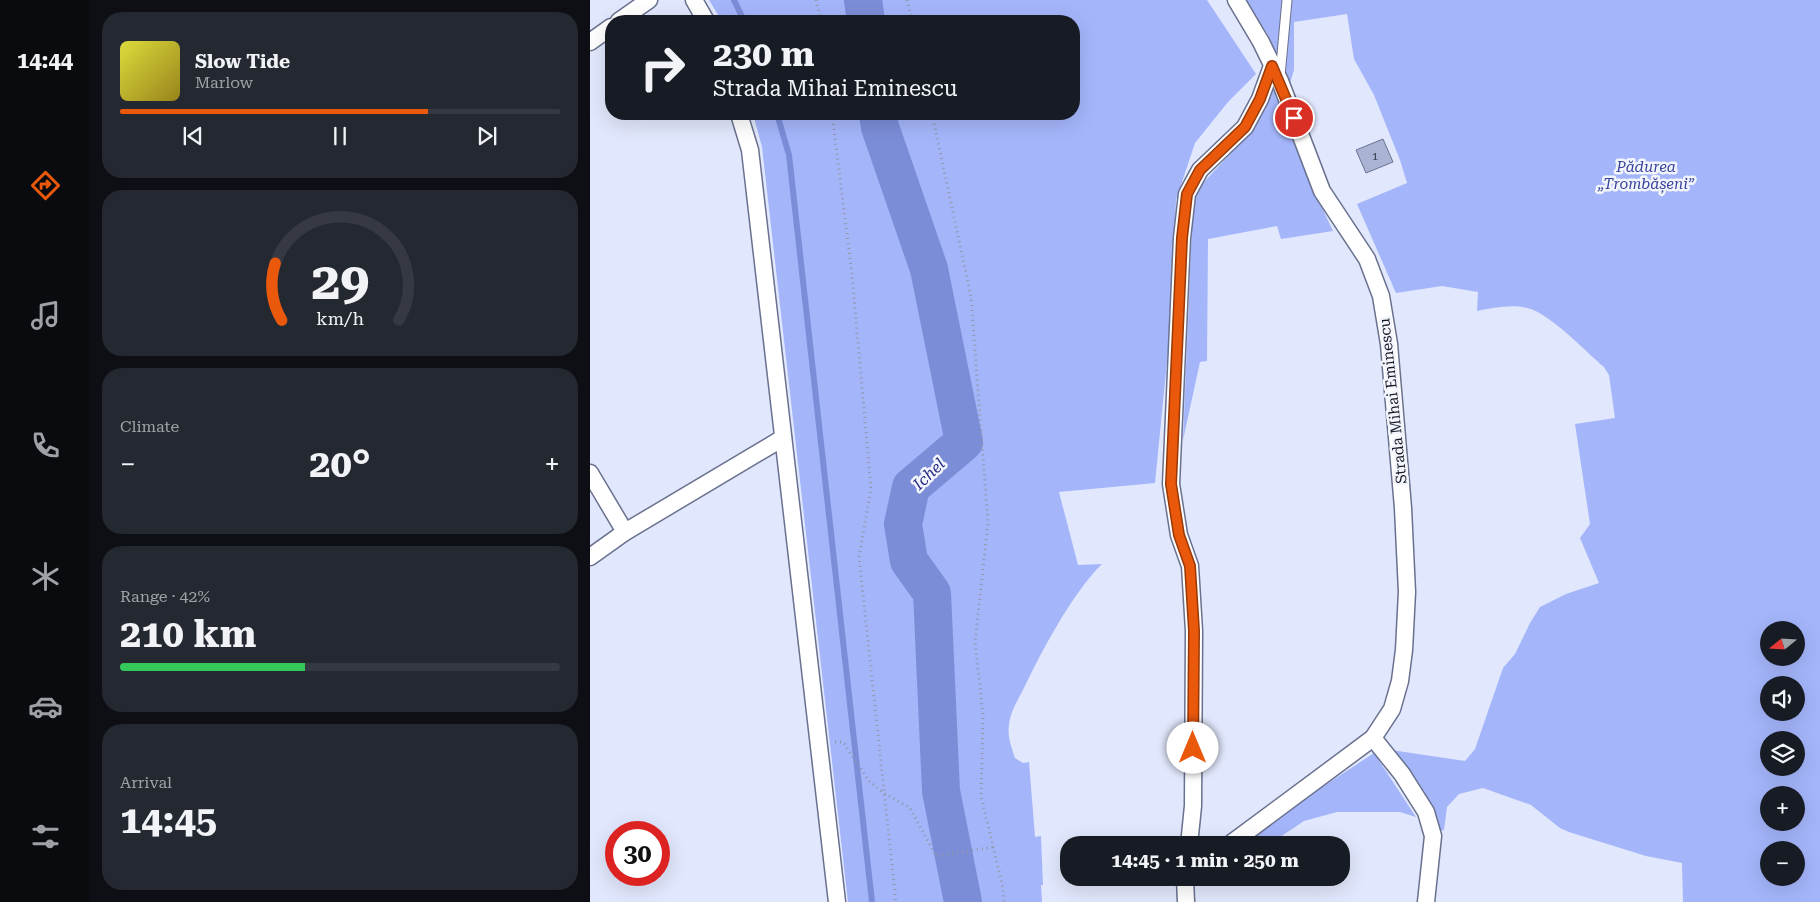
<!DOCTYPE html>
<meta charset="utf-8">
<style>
body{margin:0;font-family:"Roboto Serif",serif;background:#242831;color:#f1f3f6;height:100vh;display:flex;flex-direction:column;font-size:19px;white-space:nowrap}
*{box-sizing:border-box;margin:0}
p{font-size:16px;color:#9ea1a6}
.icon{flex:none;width:28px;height:28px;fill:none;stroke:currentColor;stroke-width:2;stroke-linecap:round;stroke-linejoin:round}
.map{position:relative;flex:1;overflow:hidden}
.sheet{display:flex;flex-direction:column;gap:12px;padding:12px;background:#0d0f14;width:500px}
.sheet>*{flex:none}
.guide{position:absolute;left:15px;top:15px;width:475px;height:105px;border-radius:20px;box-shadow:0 5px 20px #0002;background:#171b24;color:#f1f3f6;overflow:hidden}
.needle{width:32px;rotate:252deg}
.controls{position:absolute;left:1170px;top:621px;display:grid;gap:10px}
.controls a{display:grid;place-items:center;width:45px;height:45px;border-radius:50%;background:#171b24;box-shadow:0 5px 20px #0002;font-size:25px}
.speed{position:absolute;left:15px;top:821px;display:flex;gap:10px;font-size:25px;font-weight:700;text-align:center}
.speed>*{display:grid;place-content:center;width:65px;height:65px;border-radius:50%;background:#171b24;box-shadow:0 5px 20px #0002;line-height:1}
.speed .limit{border:8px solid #d22;background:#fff;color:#111}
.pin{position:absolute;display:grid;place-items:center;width:42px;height:42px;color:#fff;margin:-21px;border:2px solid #fff;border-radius:50%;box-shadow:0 1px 5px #0007}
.me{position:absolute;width:55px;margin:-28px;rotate:0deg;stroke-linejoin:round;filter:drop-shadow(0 0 4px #0008)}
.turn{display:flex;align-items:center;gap:18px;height:105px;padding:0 25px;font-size:22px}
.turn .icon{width:65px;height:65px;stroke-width:2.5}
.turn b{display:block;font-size:35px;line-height:42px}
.big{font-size:38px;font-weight:700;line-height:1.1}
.sheet .tile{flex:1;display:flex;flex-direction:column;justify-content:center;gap:8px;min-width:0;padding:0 18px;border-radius:20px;background:#242831}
.sheet .dial{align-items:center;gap:0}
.dial svg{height:130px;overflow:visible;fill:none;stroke:#363941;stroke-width:7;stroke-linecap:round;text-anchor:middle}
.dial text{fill:#f1f3f6;stroke:none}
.song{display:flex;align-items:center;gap:15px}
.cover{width:60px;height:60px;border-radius:8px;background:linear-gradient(135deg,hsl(60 70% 55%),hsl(50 70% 35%))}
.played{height:5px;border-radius:2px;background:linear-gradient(90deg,#ea580c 70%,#363941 70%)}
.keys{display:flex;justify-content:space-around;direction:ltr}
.heat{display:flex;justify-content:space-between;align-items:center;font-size:28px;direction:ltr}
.charge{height:8px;border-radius:4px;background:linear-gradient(90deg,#34c759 42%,#363941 0)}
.trip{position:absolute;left:470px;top:836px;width:290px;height:50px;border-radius:20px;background:#171b24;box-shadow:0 5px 20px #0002;font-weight:700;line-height:50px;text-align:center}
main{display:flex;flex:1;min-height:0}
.dock{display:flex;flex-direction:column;width:90px;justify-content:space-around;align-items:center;background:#090b0e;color:#9ea1a6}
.dock .icon{width:35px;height:35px}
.dock .selected{color:#ea580c}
.dock b{font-size:22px;color:#f1f3f6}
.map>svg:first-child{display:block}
.green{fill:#a4b5fa;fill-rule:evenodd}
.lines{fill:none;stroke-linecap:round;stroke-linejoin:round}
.stream{stroke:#7c8dd8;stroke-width:6}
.river{stroke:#7c8dd8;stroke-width:38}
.building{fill:#aab3d4;stroke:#6b7392}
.service-casing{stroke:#69718f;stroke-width:11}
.minor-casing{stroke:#69718f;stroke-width:19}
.path{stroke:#9297a8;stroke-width:3;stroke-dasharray:1 4;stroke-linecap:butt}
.service{stroke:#fff;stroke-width:9}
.minor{stroke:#fff;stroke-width:16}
.route-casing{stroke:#983908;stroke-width:12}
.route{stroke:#ea580c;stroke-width:9}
.labels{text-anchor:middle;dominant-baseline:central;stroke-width:5;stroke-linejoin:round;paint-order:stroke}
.number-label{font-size:12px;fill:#3c4052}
.park-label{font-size:15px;font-style:italic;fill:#38449c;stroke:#f3f5fc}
.street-label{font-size:15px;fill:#171a26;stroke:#f3f5fc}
.water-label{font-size:16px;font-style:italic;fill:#252b81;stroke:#f3f5fc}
</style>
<main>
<nav class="dock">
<b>14:44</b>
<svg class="icon selected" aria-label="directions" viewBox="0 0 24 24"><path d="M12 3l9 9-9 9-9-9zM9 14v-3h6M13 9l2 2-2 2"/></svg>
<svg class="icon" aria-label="music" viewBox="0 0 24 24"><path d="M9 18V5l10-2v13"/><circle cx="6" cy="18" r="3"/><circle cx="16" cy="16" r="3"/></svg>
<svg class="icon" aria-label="phone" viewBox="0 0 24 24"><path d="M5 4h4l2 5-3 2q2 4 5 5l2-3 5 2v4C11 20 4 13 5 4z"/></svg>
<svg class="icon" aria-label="climate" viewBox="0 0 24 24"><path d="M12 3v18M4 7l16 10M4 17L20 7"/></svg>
<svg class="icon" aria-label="car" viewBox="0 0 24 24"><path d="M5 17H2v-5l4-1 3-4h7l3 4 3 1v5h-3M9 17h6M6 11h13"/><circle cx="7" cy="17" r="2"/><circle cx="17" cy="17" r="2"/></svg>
<svg class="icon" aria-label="filters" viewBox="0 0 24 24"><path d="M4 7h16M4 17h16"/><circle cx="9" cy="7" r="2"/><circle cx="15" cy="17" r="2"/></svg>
</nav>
<section class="sheet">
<div class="tile">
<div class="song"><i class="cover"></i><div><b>Slow Tide</b><p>Marlow</p></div></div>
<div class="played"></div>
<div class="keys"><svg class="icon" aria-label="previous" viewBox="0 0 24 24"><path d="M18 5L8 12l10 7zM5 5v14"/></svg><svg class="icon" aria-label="pause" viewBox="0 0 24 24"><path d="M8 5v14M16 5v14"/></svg><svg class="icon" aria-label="next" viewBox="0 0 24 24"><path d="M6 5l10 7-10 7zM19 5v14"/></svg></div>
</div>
<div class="tile dial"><svg viewBox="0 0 100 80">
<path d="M14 69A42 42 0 1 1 86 69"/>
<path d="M14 69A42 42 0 0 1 10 34" stroke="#ea580c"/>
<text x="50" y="56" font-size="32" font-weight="700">29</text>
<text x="50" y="72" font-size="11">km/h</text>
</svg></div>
<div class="tile"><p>Climate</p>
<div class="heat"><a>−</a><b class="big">20°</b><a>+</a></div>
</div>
<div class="tile"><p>Range · 42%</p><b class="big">210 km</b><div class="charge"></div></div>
<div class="tile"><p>Arrival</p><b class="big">14:45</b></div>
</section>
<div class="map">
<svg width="1230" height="902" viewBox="0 0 1230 902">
<rect width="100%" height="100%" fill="#e1e7fc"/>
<g class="green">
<path d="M119,0H617L666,74L638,102L605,143L586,200L580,331L565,483L469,492L488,565L512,564C483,592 451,652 433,690C427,701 420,713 419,725C417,737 422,748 425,758L433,763L439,762L445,837L451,836L453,885H451L452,902H258L172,147L163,114H484V21H132Z"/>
<path d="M654,0H1230V902H1093L1092,863L1056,856L979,832L970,828L941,805L893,788L869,794L857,807L854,830L848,831L844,809L801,750L875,761L885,749L913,668L925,654L940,623L950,607L976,594L1009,583L990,538L1000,524L985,424L1025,418L1019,375L1014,367C996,352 960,313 937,308C921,304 903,308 887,311L888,292L852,286L806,293L767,204L817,183L810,160L784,95L764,59L757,14L704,22V70L700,83L677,33ZM1179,630H1206V658H1179ZM1179,685H1206V712H1179ZM1179,740H1206V768H1179ZM1179,795H1206V822H1179ZM1179,850H1206V878H1179Z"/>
<polygon points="683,89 726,195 743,231 691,239 687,226 618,239 617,361 610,362 593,440 603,202 613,183 660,133"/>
<polygon points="784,753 826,817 810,812 747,812 714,821 678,845 655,845 720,795"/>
</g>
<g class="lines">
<g class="stream">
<polyline points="144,0 154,21"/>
<polyline points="187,114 199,155 282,902"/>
</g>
<g class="river">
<polyline points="273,0 276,21"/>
<polyline points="288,114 290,127 339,269 374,442 321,487 313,524 319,561 342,593 351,791 373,902"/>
</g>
</g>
<polygon class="building" points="793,139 803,162 776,173 766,150"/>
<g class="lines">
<defs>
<polyline id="service" points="690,76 697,0"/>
<g id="minor">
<polyline points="104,0 116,21"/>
<polyline points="29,21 59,0"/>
<polyline points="0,42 21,27"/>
<polyline points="149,114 160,150 247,902"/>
<polyline points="0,473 35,532"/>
<polyline points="0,557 35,532 193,438"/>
<polyline points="783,738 812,774 836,812 843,836 836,902"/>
<polyline points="599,845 603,806 604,631 600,566 589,535 581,484 592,238 597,194 610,170 655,127 670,99 682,66"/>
<polyline points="639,845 783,738 802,709 810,681 814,650 817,592 813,508 799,344 791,296 777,259 732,191 690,81 671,42 646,0"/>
<polyline points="595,878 596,902"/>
</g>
</defs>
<use href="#service" class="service-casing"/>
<use href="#minor" class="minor-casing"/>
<g class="path">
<polyline points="226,0 231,21"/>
<polyline points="317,0 322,21"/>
<polyline points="242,114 262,274 281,489 269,557 306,902"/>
<polyline points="342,114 381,297 398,523 385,642 393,715 391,796 413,888 414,902"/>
<polyline points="245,742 253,742 279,781 294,793 320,808 346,856 404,847"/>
</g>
<use href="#service" class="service"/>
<use href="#minor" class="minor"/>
</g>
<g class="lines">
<defs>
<polyline id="route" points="603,748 604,631 600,566 589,535 581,484 592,238 597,194 610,170 655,127 670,99 682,66 704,118"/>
</defs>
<use href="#route" class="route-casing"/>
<use href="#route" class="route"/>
</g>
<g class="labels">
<g class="number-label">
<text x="785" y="156">1</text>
</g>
<g class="park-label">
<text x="1056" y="167">Pădurea<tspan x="1056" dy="17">„Trombășeni”</tspan></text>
</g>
<g class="street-label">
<text transform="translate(803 401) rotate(-96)">Strada Mihai Eminescu</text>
</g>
<g class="water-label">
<text transform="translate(339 474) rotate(-44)">Ichel</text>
</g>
</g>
</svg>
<div class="controls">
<a><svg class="needle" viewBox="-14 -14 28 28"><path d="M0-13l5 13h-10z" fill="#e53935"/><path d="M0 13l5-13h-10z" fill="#9ea1a6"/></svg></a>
<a><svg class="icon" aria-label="sound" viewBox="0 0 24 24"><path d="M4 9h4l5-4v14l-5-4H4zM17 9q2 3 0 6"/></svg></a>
<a><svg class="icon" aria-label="layers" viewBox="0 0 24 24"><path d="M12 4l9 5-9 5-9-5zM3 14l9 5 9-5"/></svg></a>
<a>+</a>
<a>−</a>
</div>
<div class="speed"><div class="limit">30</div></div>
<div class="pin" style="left:704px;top:118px;background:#d93025"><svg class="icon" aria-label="arrive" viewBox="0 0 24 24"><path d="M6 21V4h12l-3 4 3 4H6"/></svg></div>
<svg class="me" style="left:603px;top:748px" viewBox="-20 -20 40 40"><circle r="19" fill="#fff"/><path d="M0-13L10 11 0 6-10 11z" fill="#ea580c"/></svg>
<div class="trip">14:45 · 1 min · 250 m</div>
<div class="guide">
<div class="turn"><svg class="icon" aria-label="right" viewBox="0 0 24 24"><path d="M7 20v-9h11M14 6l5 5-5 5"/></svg><div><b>230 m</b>Strada Mihai Eminescu</div></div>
</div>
</div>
</main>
